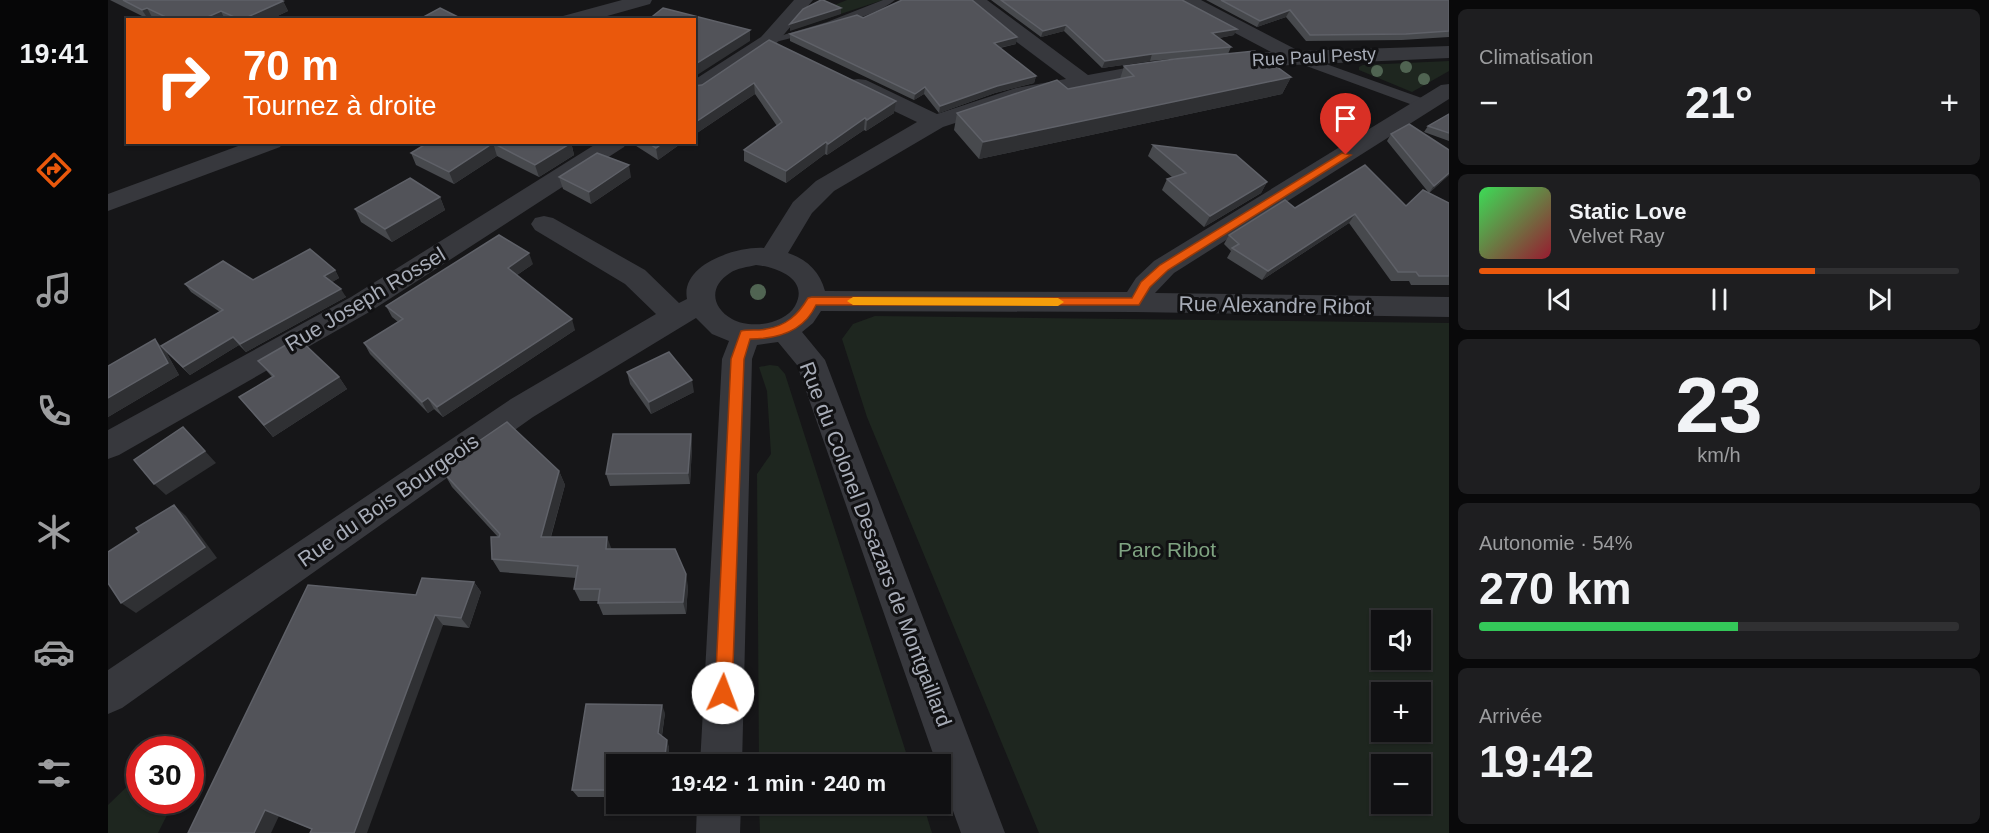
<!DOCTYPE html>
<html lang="fr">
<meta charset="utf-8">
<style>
body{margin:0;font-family:Arial,sans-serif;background:#1e1e20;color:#f1f3f6;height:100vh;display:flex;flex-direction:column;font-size:22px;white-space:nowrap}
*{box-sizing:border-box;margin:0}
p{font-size:20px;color:#9c9d9f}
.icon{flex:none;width:33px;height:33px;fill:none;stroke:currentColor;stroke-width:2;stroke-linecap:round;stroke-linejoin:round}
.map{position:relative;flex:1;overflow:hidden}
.side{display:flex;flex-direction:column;gap:9px;padding:9px;background:#09090a;width:540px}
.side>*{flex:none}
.banner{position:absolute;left:18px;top:18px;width:570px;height:126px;border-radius:0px;box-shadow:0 2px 4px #0004,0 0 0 2px #303032;background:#ea580c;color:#fff;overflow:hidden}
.tools{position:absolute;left:1263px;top:610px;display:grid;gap:12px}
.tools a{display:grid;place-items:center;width:60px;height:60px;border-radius:0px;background:#101012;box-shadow:0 2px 4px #0004,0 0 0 2px #303032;font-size:30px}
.speed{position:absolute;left:18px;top:736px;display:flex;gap:12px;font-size:30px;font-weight:700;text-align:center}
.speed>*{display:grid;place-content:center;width:78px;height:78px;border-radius:50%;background:#101012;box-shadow:0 2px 4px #0004,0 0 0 2px #303032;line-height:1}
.speed .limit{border:9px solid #d22;background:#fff;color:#111}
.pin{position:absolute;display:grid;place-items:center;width:51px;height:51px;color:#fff;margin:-62px -26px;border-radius:50% 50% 50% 0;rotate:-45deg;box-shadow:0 0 6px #0007}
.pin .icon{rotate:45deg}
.me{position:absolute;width:66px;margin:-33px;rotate:2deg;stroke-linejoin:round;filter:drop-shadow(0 0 4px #0008)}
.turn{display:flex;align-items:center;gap:21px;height:126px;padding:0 18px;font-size:27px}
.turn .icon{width:78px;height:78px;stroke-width:2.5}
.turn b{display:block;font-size:42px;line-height:51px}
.big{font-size:45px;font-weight:700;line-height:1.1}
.side .widget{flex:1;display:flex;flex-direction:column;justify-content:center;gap:9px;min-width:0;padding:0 21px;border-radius:9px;background:#1e1e20}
.side .dial{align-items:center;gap:0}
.dial b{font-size:78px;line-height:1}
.song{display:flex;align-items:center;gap:18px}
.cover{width:72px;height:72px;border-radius:9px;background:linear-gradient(135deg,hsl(130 70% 55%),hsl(350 70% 35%))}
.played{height:6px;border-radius:3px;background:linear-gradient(90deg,#ea580c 70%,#303032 70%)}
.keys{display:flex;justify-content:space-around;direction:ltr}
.heat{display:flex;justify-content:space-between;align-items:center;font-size:33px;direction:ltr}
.charge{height:9px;border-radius:4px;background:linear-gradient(90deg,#34c759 54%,#303032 0)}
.trip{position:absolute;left:498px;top:754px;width:345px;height:60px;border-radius:0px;background:#101012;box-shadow:0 2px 4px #0004,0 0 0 2px #303032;font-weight:700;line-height:60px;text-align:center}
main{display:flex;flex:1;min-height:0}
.tab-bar{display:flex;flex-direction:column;width:108px;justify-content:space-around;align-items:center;background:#060607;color:#9c9d9f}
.tab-bar .icon{width:42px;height:42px}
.tab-bar .current{color:#ea580c}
.tab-bar b{font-size:27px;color:#f1f3f6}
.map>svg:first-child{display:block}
.green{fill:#1e261f;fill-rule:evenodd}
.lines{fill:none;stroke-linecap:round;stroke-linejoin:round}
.service{fill:#37383d;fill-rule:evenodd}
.pedestrian{fill:#37383d;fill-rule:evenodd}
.minor{fill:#37383d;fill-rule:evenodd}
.tree{fill:#506452}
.wall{fill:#47494d}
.shaded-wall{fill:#2f3033}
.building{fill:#525359;stroke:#5f6168;stroke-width:1.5}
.route{fill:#ea580c;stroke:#983908;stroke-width:1.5}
.slow{fill:#f59e0b}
.labels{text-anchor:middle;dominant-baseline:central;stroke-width:6;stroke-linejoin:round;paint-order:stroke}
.far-street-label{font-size:18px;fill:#a8adb8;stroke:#111113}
.street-label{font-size:21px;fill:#a8adb8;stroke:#111113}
.park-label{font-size:21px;fill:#7fa381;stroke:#111113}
</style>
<main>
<nav class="tab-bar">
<b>19:41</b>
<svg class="icon current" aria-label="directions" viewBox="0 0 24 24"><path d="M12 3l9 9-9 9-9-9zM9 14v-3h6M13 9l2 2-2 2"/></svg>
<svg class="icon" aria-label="music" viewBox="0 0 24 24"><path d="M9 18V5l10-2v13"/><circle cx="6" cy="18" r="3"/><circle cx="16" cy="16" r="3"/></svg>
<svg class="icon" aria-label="phone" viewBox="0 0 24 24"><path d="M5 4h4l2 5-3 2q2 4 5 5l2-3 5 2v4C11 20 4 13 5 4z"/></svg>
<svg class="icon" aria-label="climate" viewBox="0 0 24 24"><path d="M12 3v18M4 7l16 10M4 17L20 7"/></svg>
<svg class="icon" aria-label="car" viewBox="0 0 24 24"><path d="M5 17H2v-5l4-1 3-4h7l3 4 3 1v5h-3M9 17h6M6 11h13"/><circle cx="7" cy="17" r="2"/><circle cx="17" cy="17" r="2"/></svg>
<svg class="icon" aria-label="filters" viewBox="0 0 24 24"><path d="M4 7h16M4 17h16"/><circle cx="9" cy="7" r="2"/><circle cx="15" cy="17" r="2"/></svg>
</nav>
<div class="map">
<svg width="1341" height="833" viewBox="0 0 1341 833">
<rect width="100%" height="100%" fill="#161618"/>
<g class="green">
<polygon points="739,0 775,0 690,28 711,4 724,6"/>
<polygon points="1341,61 1341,71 1304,92 1251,70 1251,67 1255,65"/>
<path d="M767,316L1341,323V833H931L759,417L734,339L745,324ZM1274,621H1312V660H1274ZM1274,693H1312V732H1274ZM1274,765H1312V804H1274Z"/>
<polygon points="662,365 670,366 677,374 802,765 651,765 649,474 663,454 659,391 651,367"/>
<polygon points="31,775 32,801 66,801 50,833 0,833 0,805"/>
<polygon points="651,804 815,804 824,833 652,833"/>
</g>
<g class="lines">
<path class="service" d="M775,0H787C765,19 691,36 660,44L655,41L719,22Z"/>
<polygon class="pedestrian" points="1187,53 1325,102 1327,105 1325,108 1313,108 1182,60 1180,57 1182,54"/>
<g class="minor">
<polygon points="514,0 544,0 542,4 485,20 453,20 455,16"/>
<polygon points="686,0 705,0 667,45 594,95 586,96 586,80 653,37"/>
<path d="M859,0H879L980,75L1056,61L1063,63L1066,67L1063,71L1056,73L920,99L835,127L726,191L704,213L680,253C699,259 712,272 717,291L1019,292L1028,278L1046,261L1333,85L1341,84V99L1066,273L1047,293L1341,297V317L1027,312L713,311L705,323L694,332L717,360L897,833H853L832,775V765H829L689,365L670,342L649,345L644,359L634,765H592L614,359L621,341L604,334L588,318L425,417L14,708L0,714V670L403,399L548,314L517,284L427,230L423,224L427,218L436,216L445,218L537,270L571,303L579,299C572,264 630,246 656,248L685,202L708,181L809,122L742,90L739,85L742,80L750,79L758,80L829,114L908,88L958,79L890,28ZM648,265C668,267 702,279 687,306C676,325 641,329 624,319C603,307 601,286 622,273C629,268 640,267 648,265Z"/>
<polygon points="1070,0 1093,0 1191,51 1341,46 1341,58 1114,68 1107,66 1104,62 1107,58 1163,52 1072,4"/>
<polygon points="141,142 175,142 172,147 0,211 0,194"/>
<polygon points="491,142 519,142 516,147 263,311 11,455 0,459 0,430 243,297"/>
<polygon points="589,804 633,804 632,833 588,833"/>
</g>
</g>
<g class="tree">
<circle cx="1298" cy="67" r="6"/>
<circle cx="1269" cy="71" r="6"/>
<circle cx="1316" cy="79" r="6"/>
<circle cx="650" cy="292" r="8"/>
</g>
<g class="wall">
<polygon points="2,0 172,0 175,1 180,11 161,20 49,20 44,17 40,19"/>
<polygon points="883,0 1074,0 1126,35 1111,38 1123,47 1120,54 1042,61 994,68 956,31 933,37"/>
<polygon points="1098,0 1341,0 1341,37 1294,40 1198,41 1178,17 1149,27"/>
<polygon points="755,18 908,44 892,48 928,76 926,83 887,93 831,113 816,94 806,100 682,41 682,34"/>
<polygon points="661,40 786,113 758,131 756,130 719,155 717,154 678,183 636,161 636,150 669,126 647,94 586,135 586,86 594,85"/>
<polygon points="1016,66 1183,77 1174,94 871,159 846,130 849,113 1012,79"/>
<polygon points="1341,114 1341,141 1316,132 1320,126"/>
<polygon points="1283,134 1341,150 1341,175 1321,193 1279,141"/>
<polygon points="321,142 463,142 466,155 431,177 389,156 346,184 308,165 303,153"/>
<polygon points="522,142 575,142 550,160"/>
<polygon points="1045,145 1159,182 1153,193 1096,227 1054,190 1059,179 1064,177 1040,156"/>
<polygon points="451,177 523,177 483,204 455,189"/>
<polygon points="332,197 337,210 284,242 253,222 247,209"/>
<polygon points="1341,203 1341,285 1303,285 1301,281 1283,281 1241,223 1154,280 1119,258 1123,251 1116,244 1121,235 1298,206"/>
<polygon points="425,264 409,275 467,330 335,417 326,409 320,413 262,354 256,343 290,322 284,317 278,306"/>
<polygon points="227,270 231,278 224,282 238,297 138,352 131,345 82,375 58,352 71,375 0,417 0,366 53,346 112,312 83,292 77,284 145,280"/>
<polygon points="150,361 231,377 239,389 165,437 131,397 164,377"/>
<polygon points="519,372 586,392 543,414 522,384"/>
<polygon points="583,434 584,446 582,484 502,486 498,474"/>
<polygon points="355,452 451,471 457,485 443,537 504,549 580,586 578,614 495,615 490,603 490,601 472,601 466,589 468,578 392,572 384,559 390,537 344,487 336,473 358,457"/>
<polygon points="366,582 373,592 361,628 335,625 203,829 171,816 80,833 308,595"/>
<polygon points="557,713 554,736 561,747 560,762 558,765 508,765 508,797 470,797 464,790"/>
</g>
<g class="shaded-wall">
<polygon points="175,1 180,11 161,20 133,20"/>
<polygon points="39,8 44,17 40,19 34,10"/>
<polygon points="733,8 733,14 682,31 682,24"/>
<polygon points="1182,10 1178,17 1149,27 1152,21"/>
<polygon points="113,11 117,20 93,20"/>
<polygon points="958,25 956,31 933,37 935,31"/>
<polygon points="1129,29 1126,35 1101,40 1104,33"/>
<polygon points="642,30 642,41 586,77 586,65"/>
<polygon points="909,37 908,44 885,49 886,43"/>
<polygon points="1044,54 1042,61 994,68 997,61"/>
<polygon points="928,76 926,83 887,93 831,113 832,106 889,86"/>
<polygon points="1183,77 1174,94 871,159 875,142"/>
<polygon points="646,83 647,94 586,135 586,123"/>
<polygon points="817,87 816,94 806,100 807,94"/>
<polygon points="788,101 786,113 758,131 759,120"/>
<polygon points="757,118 756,130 719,155 720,144"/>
<polygon points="556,142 575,142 550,160 548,148"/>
<polygon points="718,142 717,154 678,183 678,171"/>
<polygon points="385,143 389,156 346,184 341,172"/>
<polygon points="463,143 466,155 431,177 427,165"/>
<polygon points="521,165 523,177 483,204 481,192"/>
<polygon points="1341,173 1341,175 1321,193 1326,186"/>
<polygon points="1159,182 1153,193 1096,227 1102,216"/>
<polygon points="332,197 337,210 284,242 277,229"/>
<polygon points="1247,214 1241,223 1154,280 1160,271"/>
<polygon points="421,253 425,264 403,279 400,268"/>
<polygon points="227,270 231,278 221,284 216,276"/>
<polygon points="233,289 238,297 138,352 132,344"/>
<polygon points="464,319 467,330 335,417 329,407"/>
<polygon points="125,337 131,345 82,375 75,367"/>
<polygon points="47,339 58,352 71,375 0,417 0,398"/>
<polygon points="231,377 239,389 165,437 156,425"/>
<polygon points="584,380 586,392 543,414 541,402"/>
<polygon points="320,398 326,409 320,413 314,402"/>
<polygon points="75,427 108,463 58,495 46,484"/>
<polygon points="583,434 584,446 582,484 580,473"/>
<polygon points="451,471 457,485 439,550 433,537"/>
<polygon points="66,505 78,516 109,558 28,613 13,603"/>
<polygon points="499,537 504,550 498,549"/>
<polygon points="578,574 580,586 578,614 575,602"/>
<polygon points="366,582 373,592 361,628 353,618"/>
<polygon points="327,615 335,625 259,833 246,833"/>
<polygon points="554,705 557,713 553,740 550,733"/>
<polygon points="559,740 561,747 560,762 558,765 548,765"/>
<polygon points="157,810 171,816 163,833 146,833"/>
</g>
<g class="building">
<polygon points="15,0 172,0 175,1 133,20 113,11 93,20 64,20 39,8 34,10"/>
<polygon points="713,0 715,0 733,8 682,24 695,9"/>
<polygon points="794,0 864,0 909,37 886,43 928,76 889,86 832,106 817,87 807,94 682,34 749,15 755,18"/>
<polygon points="893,0 1074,0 1129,29 1104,33 1123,47 1044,54 997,61 958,25 935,31"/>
<polygon points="1113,0 1341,0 1341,31 1298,34 1202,35 1182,10 1152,21"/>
<polygon points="332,8 356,20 310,20"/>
<polygon points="555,8 642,30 586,65 586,20 540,20"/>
<polygon points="661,40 788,101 759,120 757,118 720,144 718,142 678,171 636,150 674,122 646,83 586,123 586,86 594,85"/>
<polygon points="1147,51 1183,77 875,142 849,113 949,80 960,89 1026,76 1016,66 1067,59"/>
<polygon points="1341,114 1341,133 1320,126"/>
<polygon points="1301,124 1341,150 1341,173 1326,186 1283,134"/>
<polygon points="321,142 463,142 463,143 427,165 385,143 341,172 303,153"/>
<polygon points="539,142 556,142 548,148"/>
<polygon points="1045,145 1128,155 1159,182 1102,216 1059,179 1078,173"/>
<polygon points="489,153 521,165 481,192 451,177"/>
<polygon points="1257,165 1298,206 1315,190 1341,203 1341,276 1311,276 1308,272 1290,272 1247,214 1160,271 1124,248 1131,244 1121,235 1177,200 1187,208"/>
<polygon points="302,178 332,197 277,229 247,209"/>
<polygon points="391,235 421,253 400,268 464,319 329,407 320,398 314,402 256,343 295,319 278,306"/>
<polygon points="202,249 227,270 216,276 233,289 132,344 125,337 75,367 53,346 115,310 77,284 115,261 145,280"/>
<polygon points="190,338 231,377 156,425 131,397 166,376 150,361"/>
<polygon points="47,339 60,363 0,398 0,366"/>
<polygon points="561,352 584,380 541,402 519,372"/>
<polygon points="399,422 451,471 433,537 499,537 498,549 567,549 578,574 575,602 490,603 492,589 466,589 470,566 384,559 383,537 391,537 392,534 336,473 359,456 355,452"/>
<polygon points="75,427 97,451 46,484 26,460"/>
<polygon points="505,434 583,434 580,473 498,474"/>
<polygon points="66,505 97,547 13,603 0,583 0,552 31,532 28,528"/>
<polygon points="314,578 366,582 353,618 327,615 246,833 202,833 204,829 157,810 146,833 80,833 200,585 308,595"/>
<polygon points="478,704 554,705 550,733 559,740 557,755 548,765 508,765 508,790 464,790"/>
</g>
<path class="route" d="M1234,153L1243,155L1060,270L1042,287L1031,305H708C696,331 669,339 642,339L636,359L624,693L622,699L615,702L609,699L607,693L623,359L633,331C641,329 650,331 658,329C678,326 690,315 700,298L704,297L1024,298L1033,282L1052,265Z"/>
<polygon class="slow" points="745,297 950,298 956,302 950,306 745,305 739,301"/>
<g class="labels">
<g class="far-street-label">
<text transform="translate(1206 57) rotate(-3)">Rue Paul Pesty</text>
</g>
<g class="street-label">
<text transform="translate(257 299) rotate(-31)">Rue Joseph Rossel</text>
<text transform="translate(1167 305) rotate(1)">Rue Alexandre Ribot</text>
<text transform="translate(280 500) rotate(-35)">Rue du Bois Bourgeois</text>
<text transform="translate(768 544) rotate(69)">Rue du Colonel Desazars de Montgaillard</text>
</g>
<g class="park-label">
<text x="1059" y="549">Parc Ribot</text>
</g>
</g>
</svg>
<div class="tools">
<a><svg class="icon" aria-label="sound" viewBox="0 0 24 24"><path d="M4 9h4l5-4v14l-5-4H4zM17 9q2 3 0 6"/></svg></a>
<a>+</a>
<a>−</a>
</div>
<div class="speed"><div class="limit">30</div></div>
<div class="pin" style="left:1238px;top:155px;background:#d93025"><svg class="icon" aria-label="arrive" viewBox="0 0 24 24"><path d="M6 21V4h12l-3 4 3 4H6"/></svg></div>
<svg class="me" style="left:615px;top:693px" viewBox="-20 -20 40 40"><circle r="19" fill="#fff"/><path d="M0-13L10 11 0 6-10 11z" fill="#ea580c"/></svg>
<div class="trip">19:42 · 1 min · 240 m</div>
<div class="banner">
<div class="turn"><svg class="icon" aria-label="right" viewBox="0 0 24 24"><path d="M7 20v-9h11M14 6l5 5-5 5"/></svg><div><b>70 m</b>Tournez à droite</div></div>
</div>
</div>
<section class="side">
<div class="widget"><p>Climatisation</p>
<div class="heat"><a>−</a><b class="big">21°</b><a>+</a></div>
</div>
<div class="widget">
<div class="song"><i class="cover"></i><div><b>Static Love</b><p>Velvet Ray</p></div></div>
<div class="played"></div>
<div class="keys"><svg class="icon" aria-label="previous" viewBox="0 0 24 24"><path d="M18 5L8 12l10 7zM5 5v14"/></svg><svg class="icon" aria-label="pause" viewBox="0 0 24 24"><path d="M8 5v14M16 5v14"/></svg><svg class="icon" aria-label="next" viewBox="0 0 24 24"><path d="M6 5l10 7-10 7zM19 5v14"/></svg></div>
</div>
<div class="widget dial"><b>23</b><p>km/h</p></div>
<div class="widget"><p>Autonomie · 54%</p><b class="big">270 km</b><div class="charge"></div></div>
<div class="widget"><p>Arrivée</p><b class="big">19:42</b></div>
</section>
</main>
